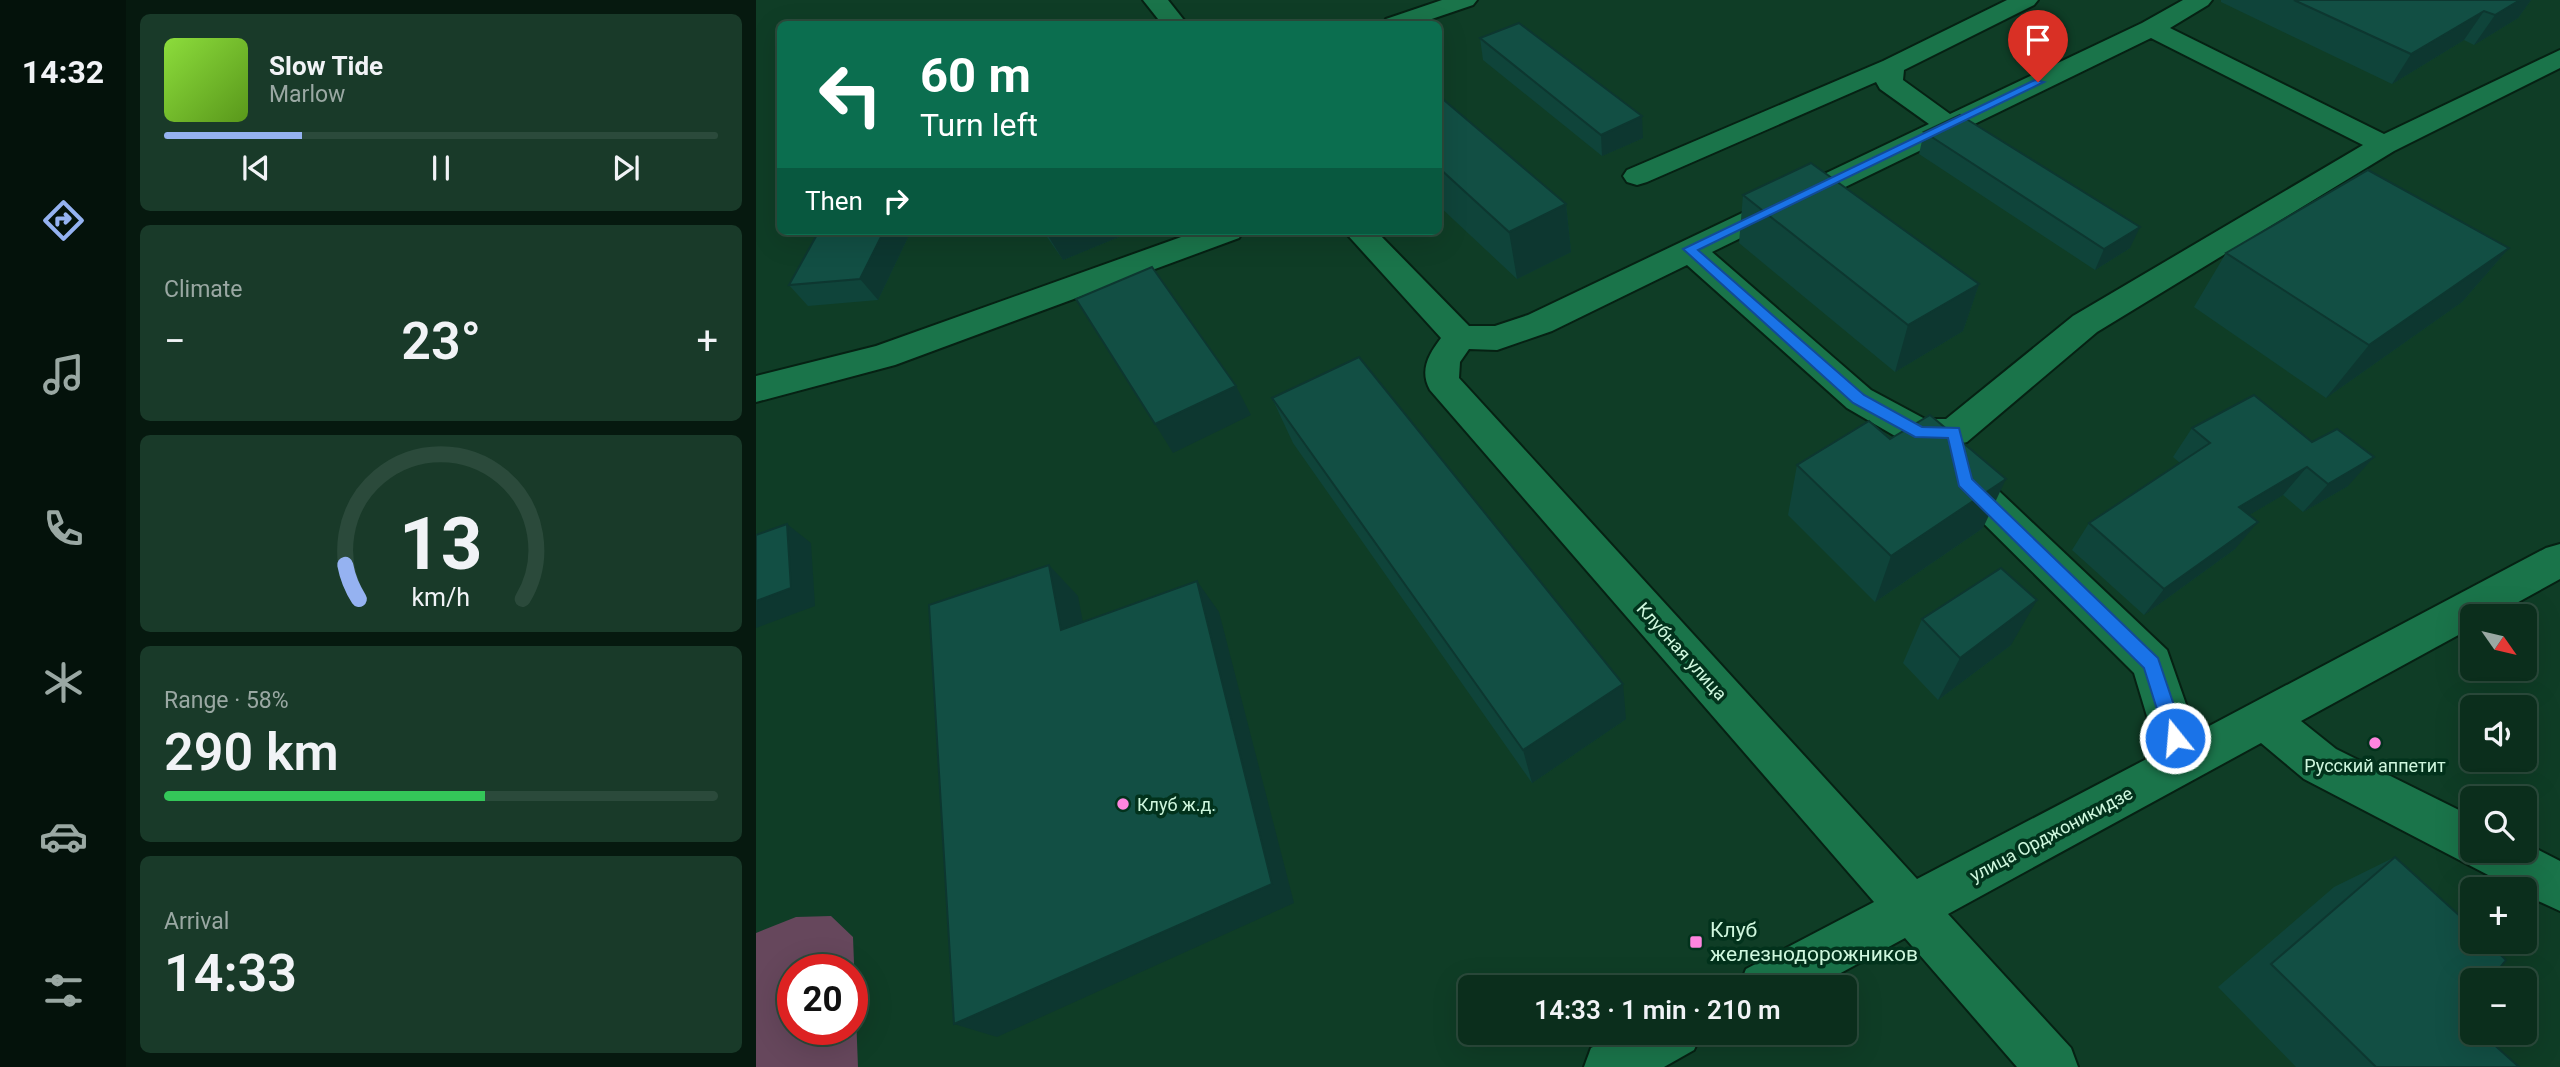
<!DOCTYPE html>
<meta charset="utf-8">
<style>
body{margin:0;font-family:Roboto,sans-serif;background:#193a29;color:#f1f3f6;height:100vh;display:flex;flex-direction:column;font-size:26px;white-space:nowrap}
*{box-sizing:border-box;margin:0}
p{font-size:23px;color:#9aa8a3}
.icon{flex:none;width:38px;height:38px;fill:none;stroke:currentColor;stroke-width:2;stroke-linecap:round;stroke-linejoin:round}
.map{position:relative;flex:1;overflow:hidden}
.side{display:flex;flex-direction:column;gap:14px;padding:14px;background:#06190f;width:630px}
.side>*{flex:none}
.hud{position:absolute;left:21px;top:21px;width:665px;height:214px;border-radius:10px;box-shadow:0 7px 28px #0002,0 0 0 2px #2b4a3b;background:#0b6e4f;color:#fff;overflow:hidden}
.needle{width:46px;rotate:124deg}
.tools{position:absolute;left:1704px;top:604px;display:grid;gap:14px}
.tools a{display:grid;place-items:center;width:77px;height:77px;border-radius:10px;background:#0b2e1c;box-shadow:0 7px 28px #0002,0 0 0 2px #2b4a3b;font-size:35px}
.speed{position:absolute;left:21px;top:954px;display:flex;gap:14px;font-size:35px;font-weight:700;text-align:center}
.speed>*{display:grid;place-content:center;width:91px;height:91px;border-radius:50%;background:#0b2e1c;box-shadow:0 7px 28px #0002,0 0 0 2px #2b4a3b;line-height:1}
.speed .limit{border:10px solid #d22;background:#fff;color:#111}
.pin{position:absolute;display:grid;place-items:center;width:60px;height:60px;color:#fff;margin:-72px -30px;border-radius:50% 50% 50% 0;rotate:-45deg;box-shadow:0 0 7px #0007}
.pin .icon{rotate:45deg}
.me{position:absolute;width:77px;margin:-38px;rotate:343deg;stroke-linejoin:round;filter:drop-shadow(0 0 5px #0008)}
.turn{display:flex;align-items:center;gap:24px;height:147px;padding:0 28px;font-size:32px}
.turn .icon{width:91px;height:91px;stroke-width:2.5}
.turn b{display:block;font-size:49px;line-height:60px}
.then{display:flex;align-items:center;height:66px;padding:0 28px;background:#0003;gap:14px;font-size:26px}
.big{font-size:52px;font-weight:600;line-height:1.1}
.side .card{flex:1;display:flex;flex-direction:column;justify-content:center;gap:10px;min-width:0;padding:0 24px;border-radius:10px;background:#193a29}
.side .dial{align-items:center;gap:0}
.dial svg{height:182px;overflow:visible;fill:none;stroke:#2b4a3b;stroke-width:7;stroke-linecap:round;text-anchor:middle}
.dial text{fill:#f1f3f6;stroke:none}
.song{display:flex;align-items:center;gap:21px}
.cover{width:84px;height:84px;border-radius:10px;background:linear-gradient(135deg,hsl(90 70% 55%),hsl(90 70% 35%))}
.played{height:7px;border-radius:4px;background:linear-gradient(90deg,#95b2f1 25%,#2b4a3b 25%)}
.keys{display:flex;justify-content:space-around;direction:ltr}
.heat{display:flex;justify-content:space-between;align-items:center;font-size:38px;direction:ltr}
.charge{height:10px;border-radius:5px;background:linear-gradient(90deg,#34c759 58%,#2b4a3b 0)}
.trip{position:absolute;left:702px;top:975px;width:399px;height:70px;border-radius:10px;background:#0b2e1c;box-shadow:0 7px 28px #0002,0 0 0 2px #2b4a3b;font-weight:600;line-height:70px;text-align:center}
main{display:flex;flex:1;min-height:0}
.tabs{display:flex;flex-direction:column;width:126px;justify-content:space-around;align-items:center;background:#04120b;color:#9aa8a3}
.tabs .icon{width:49px;height:49px}
.tabs .active{color:#95b2f1}
.tabs b{font-size:32px;color:#f1f3f6}
.map>svg:first-child{display:block}
.green{fill:#66475c;fill-rule:evenodd}
.lines{fill:none;stroke-linecap:round;stroke-linejoin:round}
.minor-casing{stroke:#062113;stroke-width:4}
.minor{fill:#1a744a;fill-rule:evenodd}
.wall{fill:#0f443a}
.shaded-wall{fill:#0d3730}
.building{fill:#124f44;stroke:#0d3730;stroke-width:2}
.route{fill:#1a73e8;stroke:#114b97;stroke-width:2}
.poi-dot{fill:#fe85df;stroke:#02321c;stroke-width:2.5}
.labels{text-anchor:middle;dominant-baseline:central;stroke-width:7;stroke-linejoin:round;paint-order:stroke}
.street-label{font-size:18px;fill:#cff7de;stroke:#02321c}
.poi-label{font-size:18px;fill:#cff7de;stroke:#02321c}
.near-poi-label{font-size:21px;fill:#cff7de;stroke:#02321c;text-anchor:start}
</style>
<main>
<nav class="tabs">
<b>14:32</b>
<svg class="icon active" aria-label="directions" viewBox="0 0 24 24"><path d="M12 3l9 9-9 9-9-9zM9 14v-3h6M13 9l2 2-2 2"/></svg>
<svg class="icon" aria-label="music" viewBox="0 0 24 24"><path d="M9 18V5l10-2v13"/><circle cx="6" cy="18" r="3"/><circle cx="16" cy="16" r="3"/></svg>
<svg class="icon" aria-label="phone" viewBox="0 0 24 24"><path d="M5 4h4l2 5-3 2q2 4 5 5l2-3 5 2v4C11 20 4 13 5 4z"/></svg>
<svg class="icon" aria-label="climate" viewBox="0 0 24 24"><path d="M12 3v18M4 7l16 10M4 17L20 7"/></svg>
<svg class="icon" aria-label="car" viewBox="0 0 24 24"><path d="M5 17H2v-5l4-1 3-4h7l3 4 3 1v5h-3M9 17h6M6 11h13"/><circle cx="7" cy="17" r="2"/><circle cx="17" cy="17" r="2"/></svg>
<svg class="icon" aria-label="filters" viewBox="0 0 24 24"><path d="M4 7h16M4 17h16"/><circle cx="9" cy="7" r="2"/><circle cx="15" cy="17" r="2"/></svg>
</nav>
<section class="side">
<div class="card">
<div class="song"><i class="cover"></i><div><b>Slow Tide</b><p>Marlow</p></div></div>
<div class="played"></div>
<div class="keys"><svg class="icon" aria-label="previous" viewBox="0 0 24 24"><path d="M18 5L8 12l10 7zM5 5v14"/></svg><svg class="icon" aria-label="pause" viewBox="0 0 24 24"><path d="M8 5v14M16 5v14"/></svg><svg class="icon" aria-label="next" viewBox="0 0 24 24"><path d="M6 5l10 7-10 7zM19 5v14"/></svg></div>
</div>
<div class="card"><p>Climate</p>
<div class="heat"><a>−</a><b class="big">23°</b><a>+</a></div>
</div>
<div class="card dial"><svg viewBox="0 0 100 80">
<path d="M14 69A42 42 0 1 1 86 69"/>
<path d="M14 69A42 42 0 0 1 8 54" stroke="#95b2f1"/>
<text x="50" y="56" font-size="32" font-weight="700">13</text>
<text x="50" y="72" font-size="11">km/h</text>
</svg></div>
<div class="card"><p>Range · 58%</p><b class="big">290 km</b><div class="charge"></div></div>
<div class="card"><p>Arrival</p><b class="big">14:33</b></div>
</section>
<div class="map">
<svg width="1804" height="1067" viewBox="0 0 1804 1067">
<rect width="100%" height="100%" fill="#0f3d26"/>
<path class="green" d="M75,916L97,937L102,1067H0V933L40,917ZM37,970H96V1029H37Z"/>
<g class="lines">
<defs>
<g id="minor">
<polygon points="387,0 412,0 431,24 406,24"/>
<polygon points="686,0 721,0 717,5 661,24 627,24 630,19"/>
<path d="M1251,0H1282L1278,5L1148,70L1147,80L1194,114L1386,23L1427,0H1456L1452,5L1414,28L1628,134L1804,50V68L1638,151L1341,332L1211,442L1198,446L1164,447L1151,443L1091,408L931,265L796,331L741,350L713,349L704,362L703,378L1161,879L1402,753L1378,673L1196,492L1188,468L1193,458L1206,454L1219,458L1226,475L1411,650L1440,733L1790,548L1804,544V579L1737,616H1717V627L1545,721L1580,749L1717,817V850H1769V843L1804,861V911L1769,895V889H1759L1548,779L1505,743L1192,914L1315,1048L1322,1067H1261L1149,938L1059,987H983L990,969L1118,902L674,390C663,370 673,354 685,338L588,231H620L713,326H739L772,315L1173,124L1124,89L1120,82L891,182L881,185L871,182L867,176L871,170L1127,61ZM1395,38L1607,145L1317,316L1190,419H1169L1115,390L956,252Z"/>
<polygon points="442,231 487,231 483,238 139,365 0,402 0,376 120,346"/>
<polygon points="865,1032 946,1032 938,1050 908,1067 828,1067 835,1048"/>
</g>
</defs>
<use href="#minor" class="minor-casing"/>
<use href="#minor" class="minor"/>
</g>
<g class="wall">
<polygon points="1465,0 1775,0 1762,18 1718,45 1708,40 1636,84 1465,2"/>
<polygon points="724,38 887,138 846,156 727,60"/>
<polygon points="682,95 810,204 815,252 761,279 682,205"/>
<polygon points="1168,132 1374,248 1339,270 1163,154"/>
<polygon points="987,195 1223,284 1207,331 1139,372 983,243"/>
<polygon points="63,231 155,231 122,300 52,306 33,285"/>
<polygon points="287,231 369,231 370,234 307,260"/>
<polygon points="1753,248 1706,302 1570,398 1438,307 1470,253"/>
<polygon points="1498,395 1592,486 1547,512 1527,495 1493,515 1479,549 1388,615 1316,550 1333,523 1424,463 1417,457 1436,428"/>
<polygon points="516,398 870,719 776,783 537,443"/>
<polygon points="1041,465 1227,528 1119,602 1032,515"/>
<polygon points="1166,619 1255,645 1182,700 1147,663"/>
<polygon points="1639,857 1705,1015 1763,1067 1540,1067 1462,987 1578,887"/>
</g>
<g class="shaded-wall">
<polygon points="1764,0 1775,0 1762,18 1718,45 1739,15"/>
<polygon points="1728,11 1708,40 1636,84 1655,54"/>
<polygon points="886,116 887,138 846,156 845,135"/>
<polygon points="810,204 815,252 761,279 753,232"/>
<polygon points="1384,227 1374,248 1339,270 1348,249"/>
<polygon points="128,231 155,231 122,300 104,279"/>
<polygon points="289,231 369,231 370,234 307,260"/>
<polygon points="1753,248 1706,302 1570,398 1613,345"/>
<polygon points="1223,284 1207,331 1139,372 1152,325"/>
<polygon points="480,386 495,415 417,453 399,424"/>
<polygon points="1618,457 1592,486 1547,512 1572,484"/>
<polygon points="1551,467 1527,495 1461,534 1483,507"/>
<polygon points="1250,479 1227,528 1119,602 1135,556"/>
<polygon points="1502,522 1479,549 1388,615 1408,589"/>
<polygon points="31,524 55,543 59,606 0,628 0,601"/>
<polygon points="293,565 322,596 334,660 305,630"/>
<polygon points="441,581 463,612 538,903 241,1037 198,1024"/>
<polygon points="1281,600 1255,645 1182,700 1204,658"/>
<polygon points="867,684 870,719 776,783 767,750"/>
</g>
<g class="building">
<polygon points="1538,0 1764,0 1739,15 1728,11 1655,54"/>
<polygon points="763,23 886,116 845,135 724,38"/>
<polygon points="682,95 810,204 753,232 682,167"/>
<polygon points="1204,115 1384,227 1348,249 1168,132"/>
<polygon points="1055,163 1223,284 1152,325 987,195"/>
<polygon points="1612,170 1753,248 1613,345 1470,253"/>
<polygon points="63,231 128,231 104,279 33,285"/>
<polygon points="396,267 480,386 399,424 320,299"/>
<polygon points="603,357 867,684 767,750 516,398"/>
<polygon points="1498,395 1556,442 1581,429 1618,457 1572,484 1551,467 1483,507 1502,522 1408,589 1333,523 1454,443 1436,428"/>
<polygon points="1174,415 1250,479 1135,556 1041,465 1113,421 1134,439"/>
<polygon points="31,524 35,588 0,601 0,535"/>
<polygon points="293,565 305,630 441,581 516,884 198,1024 173,605"/>
<polygon points="1245,568 1281,600 1204,658 1166,619"/>
<polygon points="1639,857 1717,928 1717,942 1731,942 1750,960 1734,980 1717,980 1717,1001 1705,1015 1717,1026 1717,1032 1724,1032 1763,1067 1620,1067 1515,964"/>
</g>
<polygon class="route" points="1279,80 1288,82 942,250 1108,395 1166,427 1203,428 1216,479 1402,658 1429,738 1426,744 1419,747 1413,744 1410,738 1388,668 1203,486 1192,438 1159,437 1097,403 927,249"/>
<g class="poi-dot">
<circle cx="1619" cy="743" r="7"/>
<circle cx="367" cy="804" r="7"/>
<rect x="933" y="935" width="14" height="14" rx="3.5"/>
</g>
<g class="labels">
<g class="street-label">
<text transform="translate(926 651) rotate(48)">Клубная улица</text>
<text transform="translate(1295 834) rotate(-28)">улица Орджоникидзе</text>
</g>
<g class="poi-label">
<text x="1619" y="765">Русский аппетит</text>
<text x="381" y="804" text-anchor="start">Клуб ж.д.</text>
</g>
<g class="near-poi-label">
<text x="954" y="930">Клуб<tspan x="954" dy="24">железнодорожников</tspan></text>
</g>
</g>
</svg>
<div class="tools">
<a><svg class="needle" viewBox="-14 -14 28 28"><path d="M0-13l5 13h-10z" fill="#e53935"/><path d="M0 13l5-13h-10z" fill="#9aa8a3"/></svg></a>
<a><svg class="icon" aria-label="sound" viewBox="0 0 24 24"><path d="M4 9h4l5-4v14l-5-4H4zM17 9q2 3 0 6"/></svg></a>
<a><svg class="icon" aria-label="search" viewBox="0 0 24 24"><circle cx="10" cy="10" r="6"/><path d="M15 15l6 6"/></svg></a>
<a>+</a>
<a>−</a>
</div>
<div class="speed"><div class="limit">20</div></div>
<div class="pin" style="left:1282px;top:82px;background:#d93025"><svg class="icon" aria-label="arrive" viewBox="0 0 24 24"><path d="M6 21V4h12l-3 4 3 4H6"/></svg></div>
<svg class="me" style="left:1419px;top:738px" viewBox="-20 -20 40 40"><circle r="17" fill="#1a73e8" stroke="#fff" stroke-width="3"/><path d="M0-11L8 9 0 5-8 9z" fill="#fff"/></svg>
<div class="trip">14:33 · 1 min · 210 m</div>
<div class="hud">
<div class="turn"><svg class="icon" aria-label="left" viewBox="0 0 24 24"><path d="M17 20v-9H6M10 6l-5 5 5 5"/></svg><div><b>60 m</b>Turn left</div></div>
<div class="then">Then<svg class="icon" aria-label="right" viewBox="0 0 24 24"><path d="M7 20v-9h11M14 6l5 5-5 5"/></svg></div>
</div>
</div>
</main>
